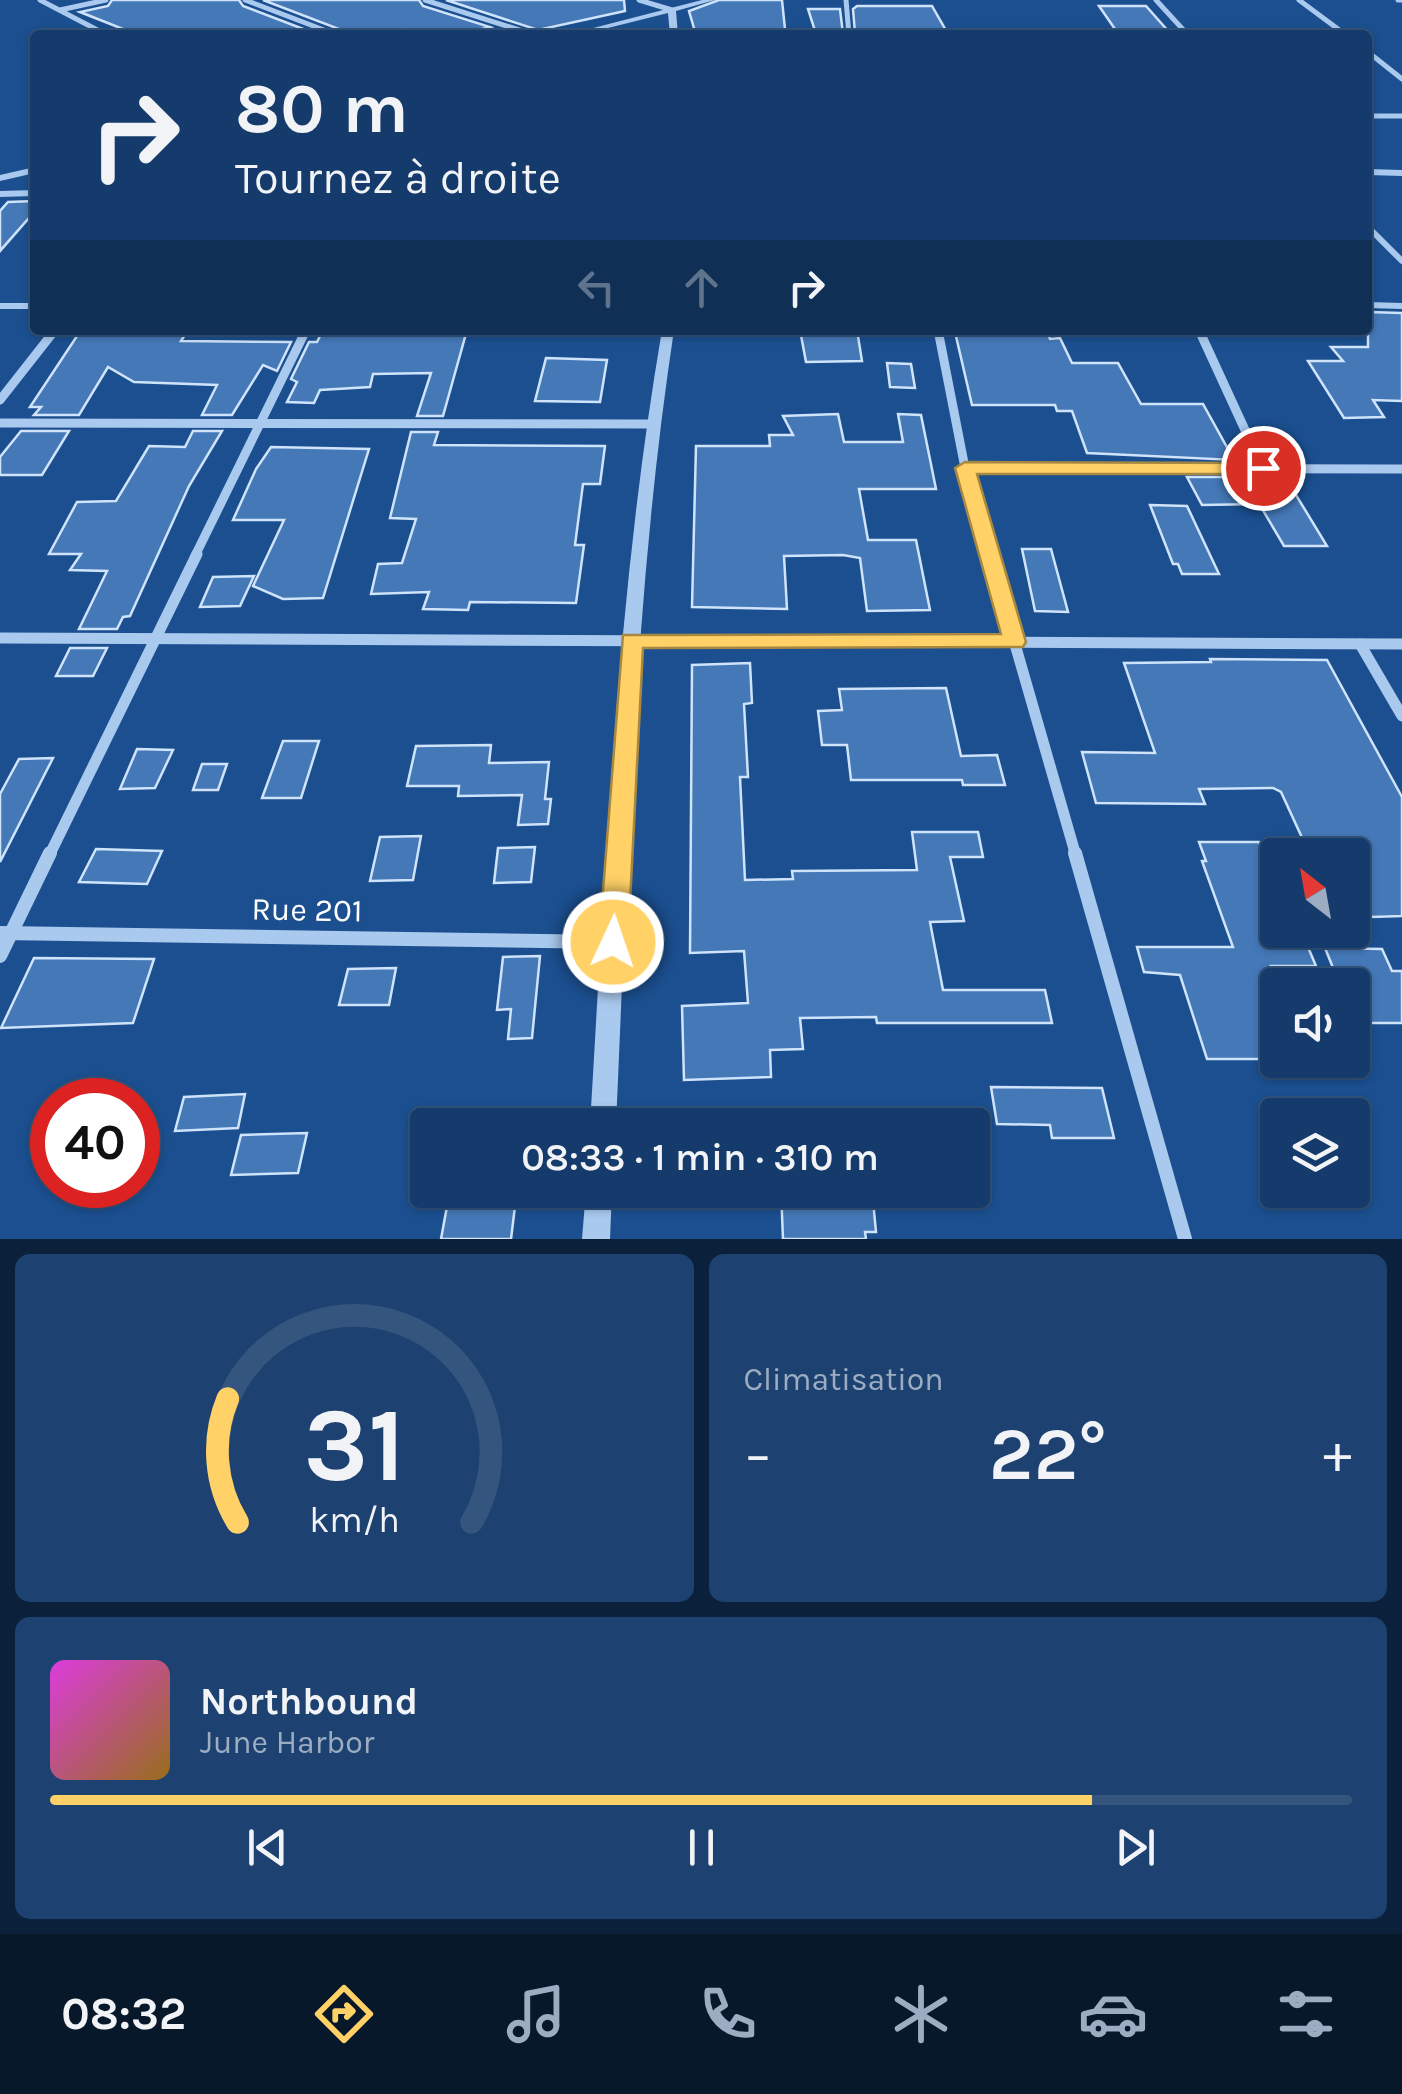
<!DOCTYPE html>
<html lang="fr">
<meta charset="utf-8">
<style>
body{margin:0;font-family:Karla,sans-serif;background:#1d4271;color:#f1f3f6;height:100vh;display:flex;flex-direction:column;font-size:38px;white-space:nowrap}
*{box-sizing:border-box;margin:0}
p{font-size:32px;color:#9dadc1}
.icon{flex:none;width:55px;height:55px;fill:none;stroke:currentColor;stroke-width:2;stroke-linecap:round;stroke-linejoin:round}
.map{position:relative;height:1239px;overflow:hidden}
.panel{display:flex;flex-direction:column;gap:15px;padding:15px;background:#0b203b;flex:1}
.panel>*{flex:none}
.banner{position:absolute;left:30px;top:30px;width:1342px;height:305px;border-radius:10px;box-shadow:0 2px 8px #0004,0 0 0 2px #33557e;background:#143b6b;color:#f1f3f6;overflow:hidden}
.needle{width:65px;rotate:329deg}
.tools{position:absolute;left:1260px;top:838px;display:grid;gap:20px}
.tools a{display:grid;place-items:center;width:110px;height:110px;border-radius:10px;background:#143b6b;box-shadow:0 2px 8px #0004,0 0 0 2px #33557e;font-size:50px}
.speed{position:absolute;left:30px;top:1078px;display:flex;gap:20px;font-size:50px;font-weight:700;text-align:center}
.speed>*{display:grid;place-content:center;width:130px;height:130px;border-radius:50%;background:#143b6b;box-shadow:0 2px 8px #0004,0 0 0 2px #33557e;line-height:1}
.speed .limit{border:15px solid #d22;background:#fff;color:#111}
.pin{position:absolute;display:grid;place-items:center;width:85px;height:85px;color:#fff;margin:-42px;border:5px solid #fff;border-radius:50%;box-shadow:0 2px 10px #0007}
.me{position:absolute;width:110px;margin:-55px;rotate:3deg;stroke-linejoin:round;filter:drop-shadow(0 0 8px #0008)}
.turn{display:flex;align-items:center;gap:35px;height:210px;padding:0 40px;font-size:45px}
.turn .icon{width:130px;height:130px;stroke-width:2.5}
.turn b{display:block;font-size:70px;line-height:85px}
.lanes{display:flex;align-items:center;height:95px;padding:0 40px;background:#0003;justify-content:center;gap:50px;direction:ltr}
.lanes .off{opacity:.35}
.big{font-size:75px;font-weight:600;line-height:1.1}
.panel .widget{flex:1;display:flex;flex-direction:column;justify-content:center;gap:15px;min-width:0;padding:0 35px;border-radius:15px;background:#1d4271}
.panel .dial{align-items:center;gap:0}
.dial svg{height:260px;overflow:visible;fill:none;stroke:#33557e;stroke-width:7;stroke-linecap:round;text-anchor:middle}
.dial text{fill:#f1f3f6;stroke:none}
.song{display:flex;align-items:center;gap:30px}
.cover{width:120px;height:120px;border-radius:15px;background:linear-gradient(135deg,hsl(300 70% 55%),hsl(40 70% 35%))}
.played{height:10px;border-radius:5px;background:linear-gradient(90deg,#ffd166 80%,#33557e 80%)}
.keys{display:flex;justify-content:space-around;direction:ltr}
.heat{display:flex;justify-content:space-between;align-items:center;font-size:55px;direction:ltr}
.panel .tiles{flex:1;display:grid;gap:15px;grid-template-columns:1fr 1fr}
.widget:last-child{grid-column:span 2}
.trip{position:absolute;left:410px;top:1108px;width:580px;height:100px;border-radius:10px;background:#143b6b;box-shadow:0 2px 8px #0004,0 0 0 2px #33557e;font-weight:600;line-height:100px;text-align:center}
.tab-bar{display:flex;height:160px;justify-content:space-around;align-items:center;background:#08182b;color:#9dadc1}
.tab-bar .icon{width:70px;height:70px}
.tab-bar .current{color:#ffd166}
.tab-bar b{font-size:45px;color:#f1f3f6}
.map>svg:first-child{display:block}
.building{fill:#4478b7;stroke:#cfe3fa;stroke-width:2.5}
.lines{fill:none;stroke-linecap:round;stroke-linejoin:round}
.minor-far4{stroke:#a9c9ee;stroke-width:5}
.minor-far3{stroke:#a9c9ee;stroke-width:6}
.minor-far2{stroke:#a9c9ee;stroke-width:9}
.minor-far1{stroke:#a9c9ee;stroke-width:11}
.minor{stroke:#a9c9ee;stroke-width:14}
.tertiary{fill:#a9c9ee;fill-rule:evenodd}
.route{fill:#ffd166;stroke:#a68842;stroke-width:2.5}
.labels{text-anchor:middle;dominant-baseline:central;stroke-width:10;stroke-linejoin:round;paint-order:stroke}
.near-street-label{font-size:32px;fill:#fff;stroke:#1b4f8f}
</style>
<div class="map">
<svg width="1402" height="1239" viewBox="0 0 1402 1239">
<rect width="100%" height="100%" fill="#1b4f8f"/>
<g class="building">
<polygon points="112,0 239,0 243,6 319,35 138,35 80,12 108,6"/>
<polygon points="263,0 419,0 423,6 490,27 458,35 441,30 418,35 401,29 377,35 343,35 339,29"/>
<polygon points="446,0 624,0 625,11 538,30"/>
<polygon points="719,0 782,0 785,29 748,31 750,35 696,35 689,11"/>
<polygon points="857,6 932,6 948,34 855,33 853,9"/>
<polygon points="1099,6 1146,6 1169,32 1117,32"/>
<polygon points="808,9 840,9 843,34 816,34"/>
<polygon points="35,201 35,211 0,251 0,211 8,202"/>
<polygon points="1368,312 1402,313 1402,401 1373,400 1384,417 1344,418 1308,361 1343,361 1331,347 1368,347"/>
<polygon points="81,330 188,330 181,341 291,342 277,371 263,365 232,415 202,415 217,385 134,382 108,367 79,415 34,415 41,407 30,407"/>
<polygon points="323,330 467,330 443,416 417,416 431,373 373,374 370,387 320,390 314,403 287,402 297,382 291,379 309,342 317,342"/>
<polygon points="800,330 857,330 862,361 806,362"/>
<polygon points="1001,330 1047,330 1050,339 1060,338 1072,363 1118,363 1141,404 1203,404 1234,460 1087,453 1072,411 1057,411 1055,405 972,405 955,332"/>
<polygon points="546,358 607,360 600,402 535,401"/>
<polygon points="887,363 911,364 915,388 890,387"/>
<polygon points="838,414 844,442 903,442 898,414 921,415 936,489 859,489 868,540 916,540 930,610 867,611 860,558 843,555 784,556 787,609 692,607 696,446 770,446 769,435 793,435 783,416"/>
<polygon points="21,431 69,431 42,475 0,475 0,457"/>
<polygon points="193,431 222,431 189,486 130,616 123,617 117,629 79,629 107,571 70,570 81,554 49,554 77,502 116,501 149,446 185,447"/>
<polygon points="411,432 438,432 434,445 605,446 600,484 583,484 575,545 584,545 576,603 470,602 468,610 423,609 429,592 371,594 378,564 402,563 416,519 390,518"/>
<polygon points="271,447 369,449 323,598 283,599 253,586 284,520 233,520 256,469"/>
<polygon points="1187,477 1243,477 1258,504 1202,505"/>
<polygon points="1251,490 1293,490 1327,546 1284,546"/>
<polygon points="1150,505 1187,506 1219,574 1182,574 1178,564 1173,564"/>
<polygon points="1022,549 1051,549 1068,612 1035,611"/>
<polygon points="254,576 240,606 200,607 213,577"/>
<polygon points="70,648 107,648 93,676 56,676"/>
<polygon points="1210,659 1327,660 1402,797 1402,916 1372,917 1352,880 1352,855 1310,855 1281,792 1273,788 1199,789 1205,804 1096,803 1082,752 1155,753 1124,663 1211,662"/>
<polygon points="750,663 752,703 744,704 748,777 740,777 745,880 793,879 792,871 917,870 912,832 978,832 983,857 950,857 964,921 930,922 943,990 1045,990 1052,1023 877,1023 876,1017 800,1018 803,1049 770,1050 771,1077 684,1080 682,1006 748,1003 744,951 690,953 692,665"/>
<polygon points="946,688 961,756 997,755 1005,785 963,785 962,780 851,780 847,745 822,745 818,711 842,710 839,689"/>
<polygon points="283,741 319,741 301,798 262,798"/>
<polygon points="491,745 489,763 549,762 545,799 551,799 548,824 518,825 522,795 458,796 459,786 407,786 416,746"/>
<polygon points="137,749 173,750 155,788 120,789"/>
<polygon points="53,758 0,862 0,794 19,759"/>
<polygon points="202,764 227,764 218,790 193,790"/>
<polygon points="421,836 413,880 370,881 380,837"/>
<polygon points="1199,842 1259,842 1278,888 1278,932 1302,933 1316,966 1271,966 1278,983 1278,1059 1207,1059 1180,975 1144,972 1137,947 1233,947 1202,861 1206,861"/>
<polygon points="535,847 531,882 494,883 498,848"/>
<polygon points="96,849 162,851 147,884 79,882"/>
<polygon points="1325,948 1382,949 1392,971 1402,971 1402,1023 1362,1023 1352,1001 1352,985 1340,985"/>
<polygon points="540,956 532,1038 508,1039 511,1009 497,1010 503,957"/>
<polygon points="34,958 154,959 133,1023 1,1028"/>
<polygon points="396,968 389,1005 339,1005 348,969"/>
<polygon points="991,1087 1102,1088 1114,1138 1052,1138 1050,1125 997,1124"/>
<polygon points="245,1094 238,1128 175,1131 184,1097"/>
<polygon points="307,1133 298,1173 231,1175 241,1135"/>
<polygon points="450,1190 517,1190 511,1239 441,1239"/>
<polygon points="781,1190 872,1190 876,1232 865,1232 866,1239 783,1239"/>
</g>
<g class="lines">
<g class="minor-far4">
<polyline points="40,0 107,35"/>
<polyline points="245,0 337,35"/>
<polyline points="425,0 535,35"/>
<polyline points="639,0 672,10"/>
<polyline points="846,0 849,35"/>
<polyline points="1156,0 1188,35"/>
<polyline points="1299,0 1346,35"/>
<polyline points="1398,0 1402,0"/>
<polyline points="60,10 106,0"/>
<polyline points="1368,52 1402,79"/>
<polyline points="1368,116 1402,116"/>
</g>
<g class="minor-far3">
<polyline points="1368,172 1402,173"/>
<polyline points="0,194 35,193"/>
<polyline points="1368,227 1402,261"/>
<polyline points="1368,305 1402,306"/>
<polyline points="0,306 35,306"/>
</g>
<g class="minor-far2">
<polyline points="938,330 965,468 990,556"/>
<polyline points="1199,330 1263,469"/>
<polyline points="0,400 55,330"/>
<polyline points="0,423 651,424"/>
<polyline points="965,468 1402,469"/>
<polyline points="195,556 306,330"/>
</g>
<g class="minor-far1">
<polyline points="989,554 1076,856"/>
<polyline points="0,638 1402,644"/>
<polyline points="1360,644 1402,716"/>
<polyline points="49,856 197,554"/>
</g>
<g class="minor">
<polyline points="1075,853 1185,1239"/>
<polyline points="0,933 612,942"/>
<polyline points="0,956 50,853"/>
</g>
<g class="tertiary">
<polygon points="702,0 715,0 676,11 678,35 670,35 668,13 580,35 566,35"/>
<polygon points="35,167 35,173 0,181 0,175"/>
<path d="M662,330H674C634,594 628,859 616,1125H590C606,859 617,593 662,330Z"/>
<polygon points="586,1190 612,1190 610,1239 582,1239"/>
</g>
</g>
<polygon class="route" points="965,462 1263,463 1273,468 1263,474 977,474 1026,642 1023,647 643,648 628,942 624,951 613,954 603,951 599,942 623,635 1001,634 955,468"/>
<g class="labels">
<g class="near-street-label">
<text transform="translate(307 910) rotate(1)">Rue 201</text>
</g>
</g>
</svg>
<div class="tools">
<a><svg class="needle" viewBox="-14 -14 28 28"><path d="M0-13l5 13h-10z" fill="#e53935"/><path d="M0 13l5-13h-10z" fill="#9dadc1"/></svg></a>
<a><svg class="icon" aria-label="sound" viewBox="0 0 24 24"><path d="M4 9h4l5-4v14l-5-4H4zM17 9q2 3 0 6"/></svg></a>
<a><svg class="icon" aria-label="layers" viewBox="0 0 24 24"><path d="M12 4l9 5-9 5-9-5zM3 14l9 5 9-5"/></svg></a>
</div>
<div class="speed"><div class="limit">40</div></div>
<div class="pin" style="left:1263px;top:468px;background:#d93025"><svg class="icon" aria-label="arrive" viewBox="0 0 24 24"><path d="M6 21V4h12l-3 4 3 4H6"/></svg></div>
<svg class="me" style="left:613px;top:942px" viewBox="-20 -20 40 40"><circle r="17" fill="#ffd166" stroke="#fff" stroke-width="3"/><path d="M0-11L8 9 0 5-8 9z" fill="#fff"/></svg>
<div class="trip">08:33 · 1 min · 310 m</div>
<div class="banner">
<div class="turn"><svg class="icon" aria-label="right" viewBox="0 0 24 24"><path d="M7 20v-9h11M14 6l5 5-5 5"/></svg><div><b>80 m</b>Tournez à droite</div></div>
<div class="lanes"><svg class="icon off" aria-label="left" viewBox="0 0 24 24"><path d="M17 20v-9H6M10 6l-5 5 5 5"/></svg><svg class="icon off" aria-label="ahead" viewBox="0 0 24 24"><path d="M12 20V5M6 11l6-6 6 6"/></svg><svg class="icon" aria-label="right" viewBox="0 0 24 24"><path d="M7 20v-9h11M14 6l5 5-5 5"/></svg></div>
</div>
</div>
<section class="panel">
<div class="tiles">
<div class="widget dial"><svg viewBox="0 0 100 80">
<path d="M14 69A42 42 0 1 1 86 69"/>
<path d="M14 69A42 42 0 0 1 11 31" stroke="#ffd166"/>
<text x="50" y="56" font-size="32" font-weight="700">31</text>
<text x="50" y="72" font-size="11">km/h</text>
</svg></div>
<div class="widget"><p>Climatisation</p>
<div class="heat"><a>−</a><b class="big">22°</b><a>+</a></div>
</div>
<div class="widget">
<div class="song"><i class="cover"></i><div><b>Northbound</b><p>June Harbor</p></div></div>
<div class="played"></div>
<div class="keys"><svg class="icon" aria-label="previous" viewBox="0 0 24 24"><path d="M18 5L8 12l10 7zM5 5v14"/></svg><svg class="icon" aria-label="pause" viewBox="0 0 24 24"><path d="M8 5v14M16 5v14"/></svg><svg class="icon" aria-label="next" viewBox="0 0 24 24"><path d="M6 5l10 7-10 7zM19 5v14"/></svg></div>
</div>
</div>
</section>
<nav class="tab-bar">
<b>08:32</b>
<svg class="icon current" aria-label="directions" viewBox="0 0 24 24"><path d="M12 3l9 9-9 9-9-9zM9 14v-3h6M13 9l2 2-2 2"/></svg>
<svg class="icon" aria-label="music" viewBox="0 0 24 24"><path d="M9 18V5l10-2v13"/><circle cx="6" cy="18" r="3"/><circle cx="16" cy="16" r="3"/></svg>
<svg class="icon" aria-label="phone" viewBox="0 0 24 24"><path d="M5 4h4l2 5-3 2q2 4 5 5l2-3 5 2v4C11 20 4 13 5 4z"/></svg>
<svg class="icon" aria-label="climate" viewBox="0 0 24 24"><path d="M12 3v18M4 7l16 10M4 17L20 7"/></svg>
<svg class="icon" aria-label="car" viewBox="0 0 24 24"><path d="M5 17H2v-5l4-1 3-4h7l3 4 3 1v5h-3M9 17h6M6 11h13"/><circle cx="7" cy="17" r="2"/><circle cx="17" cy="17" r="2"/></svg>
<svg class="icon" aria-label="filters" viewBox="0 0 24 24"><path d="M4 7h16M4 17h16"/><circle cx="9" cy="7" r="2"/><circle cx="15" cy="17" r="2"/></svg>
</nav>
